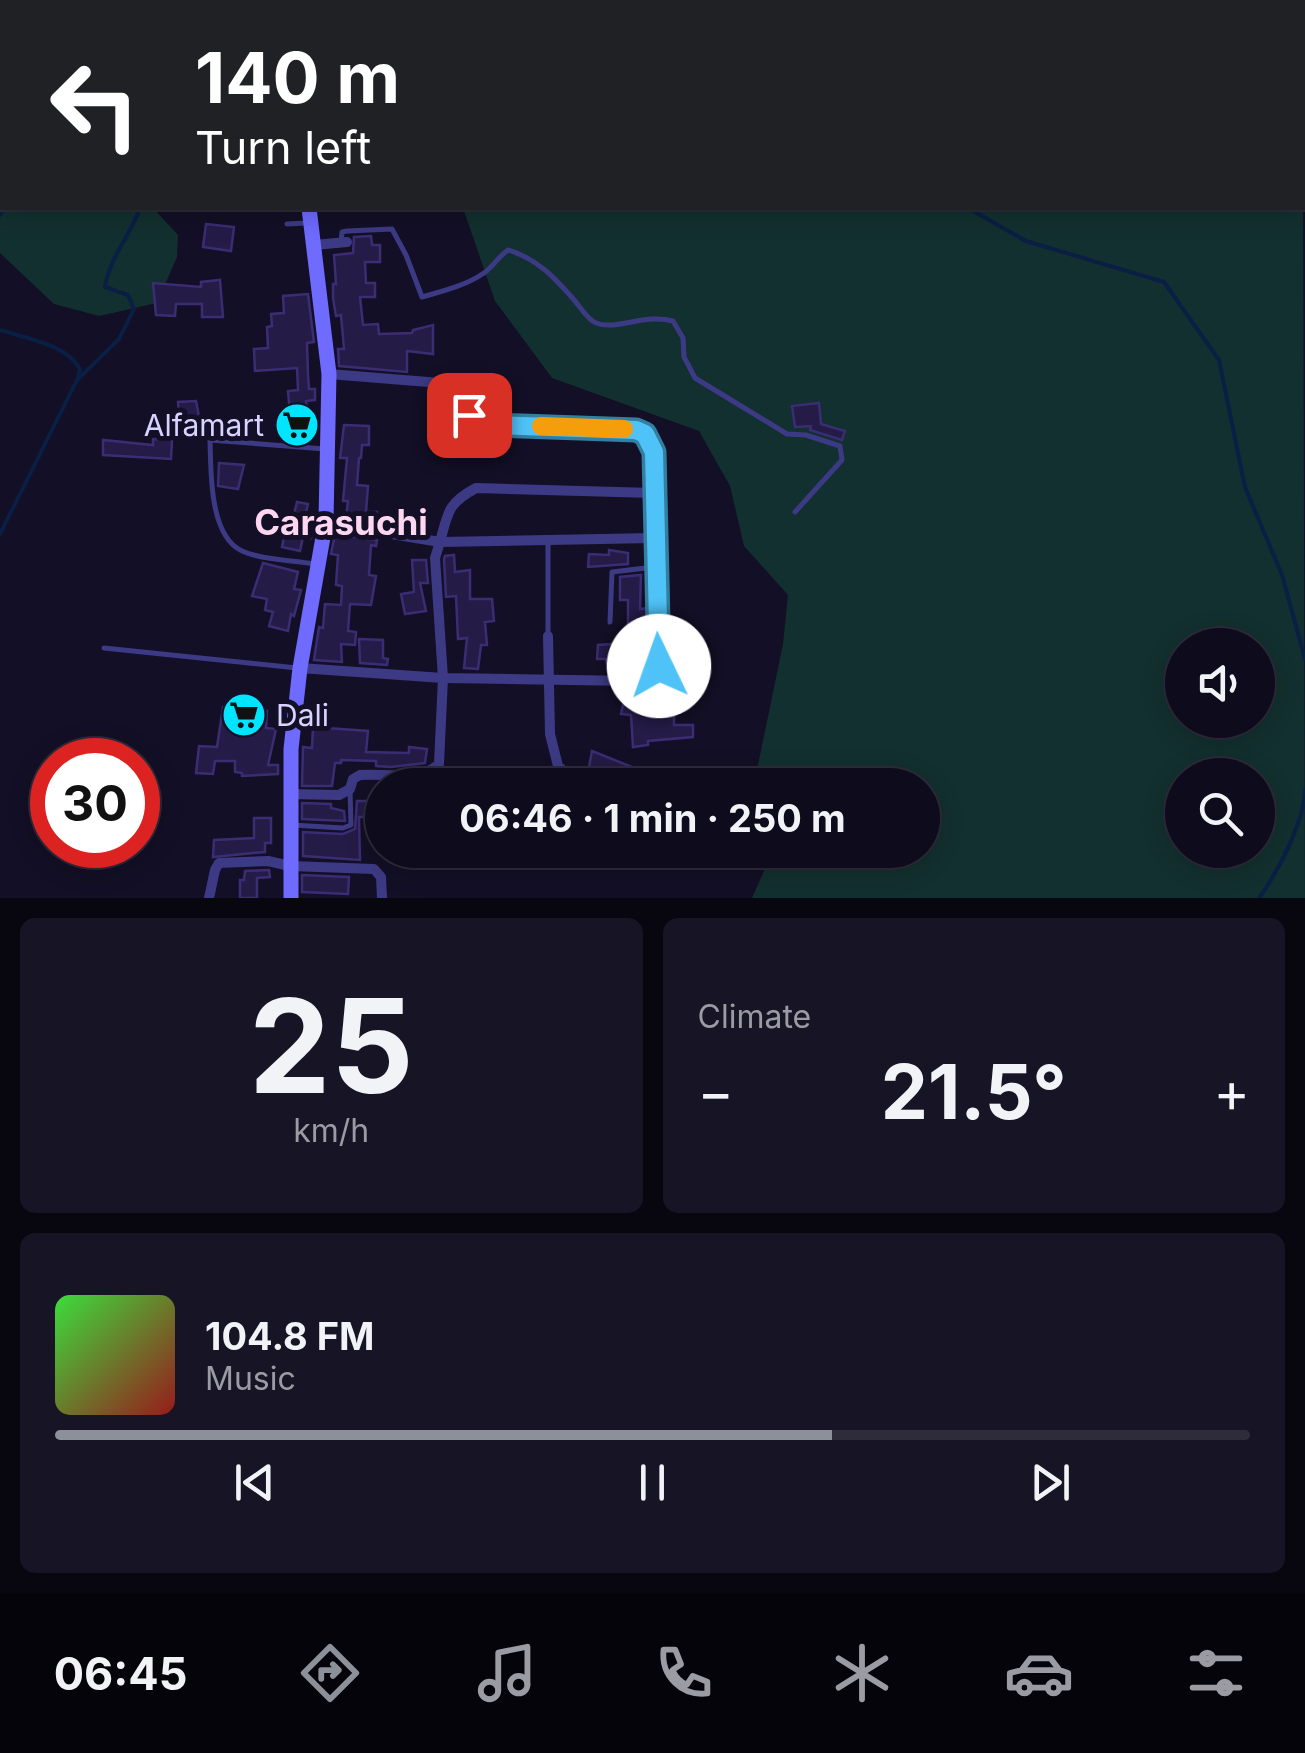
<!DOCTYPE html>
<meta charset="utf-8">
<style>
body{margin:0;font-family:Inter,sans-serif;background:#171425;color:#f1f3f6;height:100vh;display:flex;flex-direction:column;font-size:38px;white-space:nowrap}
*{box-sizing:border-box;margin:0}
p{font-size:32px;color:#9b9ba3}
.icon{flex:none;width:55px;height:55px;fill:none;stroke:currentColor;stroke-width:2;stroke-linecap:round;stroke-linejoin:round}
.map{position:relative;height:898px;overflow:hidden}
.sheet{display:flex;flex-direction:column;gap:20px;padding:20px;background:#08060f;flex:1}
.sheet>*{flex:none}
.hud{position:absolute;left:0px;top:0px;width:1305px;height:210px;box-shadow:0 5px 25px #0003,0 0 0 2px #2e2b3b;background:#202124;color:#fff;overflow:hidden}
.controls{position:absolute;left:1165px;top:628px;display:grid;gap:20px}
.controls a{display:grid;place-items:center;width:110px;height:110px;border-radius:50%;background:#0e0b1c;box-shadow:0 5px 25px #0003,0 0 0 2px #2e2b3b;font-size:50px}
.speed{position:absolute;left:30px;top:738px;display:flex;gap:20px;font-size:50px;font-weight:700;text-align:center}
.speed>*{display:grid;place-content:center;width:130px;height:130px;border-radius:50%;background:#0e0b1c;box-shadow:0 5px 25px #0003,0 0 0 2px #2e2b3b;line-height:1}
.speed .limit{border:15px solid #d22;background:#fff;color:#111}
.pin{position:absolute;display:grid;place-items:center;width:85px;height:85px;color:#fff;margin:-42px;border-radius:20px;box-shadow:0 5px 15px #0006}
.me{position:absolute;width:110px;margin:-55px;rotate:357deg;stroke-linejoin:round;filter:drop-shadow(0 0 8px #0008)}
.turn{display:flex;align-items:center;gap:35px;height:210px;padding:0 30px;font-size:45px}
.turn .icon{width:130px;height:130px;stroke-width:2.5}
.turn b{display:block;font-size:70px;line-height:85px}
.big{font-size:75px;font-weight:700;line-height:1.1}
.sheet .card{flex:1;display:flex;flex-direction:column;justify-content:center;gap:15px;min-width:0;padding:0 35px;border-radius:15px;background:#171425}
.sheet .dial{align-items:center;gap:0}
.dial b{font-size:130px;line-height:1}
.song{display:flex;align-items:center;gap:30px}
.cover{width:120px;height:120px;border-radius:15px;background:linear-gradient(135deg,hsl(120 70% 55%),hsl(0 70% 35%))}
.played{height:10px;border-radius:5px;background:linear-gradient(90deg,#8c9099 65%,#2e2b3b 65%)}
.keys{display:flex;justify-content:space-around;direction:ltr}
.heat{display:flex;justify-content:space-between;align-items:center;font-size:55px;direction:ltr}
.sheet .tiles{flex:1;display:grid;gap:20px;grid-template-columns:1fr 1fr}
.card:last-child{grid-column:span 2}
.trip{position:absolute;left:365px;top:768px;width:575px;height:100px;border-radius:50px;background:#0e0b1c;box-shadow:0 5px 25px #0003,0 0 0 2px #2e2b3b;font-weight:700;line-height:100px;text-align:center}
.tab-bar{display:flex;height:160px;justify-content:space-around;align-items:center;background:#06040b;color:#9b9ba3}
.tab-bar .icon{width:70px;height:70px}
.tab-bar .active{color:#8c9099}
.tab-bar b{font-size:45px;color:#f1f3f6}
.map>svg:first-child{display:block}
.green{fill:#12302f;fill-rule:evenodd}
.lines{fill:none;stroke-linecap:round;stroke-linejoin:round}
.stream{stroke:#0a1f44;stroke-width:4}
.building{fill:#241b47;stroke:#3b2d73;stroke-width:2.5}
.lane{stroke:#3d3a85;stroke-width:5}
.street{stroke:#3d3a85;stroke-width:10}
.secondary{stroke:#6f6bff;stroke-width:15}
.route-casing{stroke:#337fa1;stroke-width:25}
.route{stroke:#4fc3f7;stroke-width:18}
.slow{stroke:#f59e0b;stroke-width:18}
.labels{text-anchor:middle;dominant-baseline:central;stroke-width:10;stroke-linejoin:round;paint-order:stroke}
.poi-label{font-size:30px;fill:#d9d4ff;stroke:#130f26;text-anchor:end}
.quarter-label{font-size:35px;font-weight:bold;fill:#ffd6f0;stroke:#130f26}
</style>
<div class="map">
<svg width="1305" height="898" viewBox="0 0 1305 898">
<rect width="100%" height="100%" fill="#130f26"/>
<g class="green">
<polygon points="0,0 3,2 0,156 2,208 153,208 178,235 177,257 157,303 99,316 54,304 0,253"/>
<polygon points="621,0 1104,0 617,2"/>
<path d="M1303,158L1305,898H752L768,862L767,850H922V785H760L758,765L783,644L788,595L744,546L730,486L699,431L552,378L495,301L463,208H1302ZM1182,645H1258V720H1182ZM1182,775H1258V850H1182Z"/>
</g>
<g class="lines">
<g class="stream">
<polyline points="879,0 880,2"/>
<polyline points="968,208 1026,241 1164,282 1219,360 1245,487 1282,575 1305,659"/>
<polyline points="0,215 5,208"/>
<path d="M0,330C25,338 69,345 80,370L78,377"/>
<path d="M0,534L77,380L119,339L134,309L128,295L105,287C110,257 130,236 140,208"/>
<path d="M1259,898C1278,872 1304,822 1305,790"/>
</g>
</g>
<g class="building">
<polygon points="206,224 234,227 231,251 203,247"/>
<polygon points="371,236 372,245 380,245 380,262 365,262 366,283 375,283 375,297 360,297 363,325 378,324 379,334 412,333 413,330 433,325 433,354 407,351 407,372 339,366 338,349 344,349 341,315 336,316 333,298 333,284 336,284 334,255 353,253 354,237"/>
<polygon points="220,280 223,317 202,317 202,304 176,304 175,316 156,315 153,283 201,287 201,282"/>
<polygon points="308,294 314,342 307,343 308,375 309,389 315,389 315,400 306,401 310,437 287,435 285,414 290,414 288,391 298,390 297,368 255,371 254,349 268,348 267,327 272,326 271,314 284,313 283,296"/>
<polygon points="196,401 202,432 181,437 178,402"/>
<polygon points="819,403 821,424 845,431 842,440 810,430 811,426 795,427 792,406"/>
<polygon points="344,425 369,426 369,445 362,445 361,458 359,458 357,485 368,486 366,512 377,512 377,523 346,518 348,501 343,501 347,458 340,458"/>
<polygon points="153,439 172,440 171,459 103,455 103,440 153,445"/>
<polygon points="219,463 244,465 238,489 218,486"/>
<polygon points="297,502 308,504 302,528 312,530 311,538 303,537 300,551 282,547 285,532 279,531 282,520 292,522"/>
<polygon points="335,534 377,540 376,546 371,545 369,575 376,576 371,605 350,604 348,631 356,632 355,645 341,644 342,662 314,660 319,627 323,628 325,604 341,605 342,586 336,585 338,555 331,554"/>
<polygon points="609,550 628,553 628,564 588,567 589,554 609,555"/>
<polygon points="454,555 455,572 470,570 470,599 492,599 494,621 485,622 487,645 481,645 478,669 464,668 467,638 458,639 456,596 446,597 444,559 445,556"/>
<polygon points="412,560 426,560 428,583 420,583 426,611 405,614 401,594 414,592"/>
<polygon points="263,563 298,572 294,589 301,590 294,616 291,614 288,631 269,626 273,612 265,610 267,599 252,596"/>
<polygon points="641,575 640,609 649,608 649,619 637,619 637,644 650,644 650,654 637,653 637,662 624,662 626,672 608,672 606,659 597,659 598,645 628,643 628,600 620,600 620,577"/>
<polygon points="359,639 383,640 383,658 388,659 387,665 360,663"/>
<polygon points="652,688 652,713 674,714 674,725 693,725 693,737 648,741 648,745 633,747 631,715 621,714 623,705 630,706 631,690"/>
<polygon points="223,707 267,711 266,728 276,729 268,765 278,765 278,774 242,776 242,773 235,772 235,761 215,761 213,774 196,773 199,746 217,747"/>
<polygon points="313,727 368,731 366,752 409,753 409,747 427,749 425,763 391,767 376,766 376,761 341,760 341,763 335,763 332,786 302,786 303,747 312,748"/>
<polygon points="592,751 637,769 632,785 612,785 615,776 589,767"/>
<polygon points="357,801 380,801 380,817 359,817 360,860 303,856 303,832 343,834 355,829"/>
<polygon points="302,803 331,804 331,808 344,811 345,821 302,819"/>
<polygon points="254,818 271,818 271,843 265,843 265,852 213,857 214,840 254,838"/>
<polygon points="269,870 270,877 257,878 257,898 240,898 240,880 244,880 245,871"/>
<polygon points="302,875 349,877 348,894 302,892"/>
</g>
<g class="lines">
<g class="lane">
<polyline points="403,0 403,2"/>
<polyline points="45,2 46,0"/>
<polyline points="0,50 2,49"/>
<polyline points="287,224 306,223"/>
<path d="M341,242L342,232L347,231L392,229L406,255L422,297C443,291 465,286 484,273C493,267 498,257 508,250C538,259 555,278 575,301C581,308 588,320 596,323C617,331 644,313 673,321L683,338L684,357L695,378L787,434L806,435L840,446L842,460L795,512"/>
<polyline points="548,540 548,633"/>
<path d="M314,564C291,560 262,560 242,551C209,536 211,471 210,440L325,449"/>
<polyline points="610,622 612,572 654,567"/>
<polyline points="104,648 297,668"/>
<polyline points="292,825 343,828 351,825 350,790"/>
</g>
<g class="street">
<polyline points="191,0 192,2"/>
<polyline points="88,2 89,0"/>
<polyline points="541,2 547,0"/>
<polyline points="0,90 2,90"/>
<polyline points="314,245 347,242"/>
<path d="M325,523L440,542C448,512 448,503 476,488L654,493"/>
<polyline points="548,636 550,734 558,766 579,785"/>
<polyline points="300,668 443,678 632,681 650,680 659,667 654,452 645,434 636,430 490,425 473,421 464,392 453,384 329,374"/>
<path d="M289,794L339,795L350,789L353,779L360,775C385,773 420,782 439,764L443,678L435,558L440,542L654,538"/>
<polyline points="209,898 215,870 219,863 268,861 290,866 374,869 381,877 382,898"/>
</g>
<g class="secondary">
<polyline points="293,0 294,2"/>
<polyline points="291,898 291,749 300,668 326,520 329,374 309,208"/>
</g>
</g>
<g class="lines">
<defs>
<polyline id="route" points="469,415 473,421 490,425 636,430 645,434 654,452 659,666"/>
</defs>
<use href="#route" class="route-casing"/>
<use href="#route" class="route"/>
<polyline class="slow" points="541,426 624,429"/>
</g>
<defs>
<symbol id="supermarket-disc" viewBox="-11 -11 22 22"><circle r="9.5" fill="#00e5ff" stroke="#130f26"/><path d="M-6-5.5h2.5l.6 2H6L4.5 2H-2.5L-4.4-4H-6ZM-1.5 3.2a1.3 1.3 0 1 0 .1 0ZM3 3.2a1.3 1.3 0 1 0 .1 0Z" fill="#111"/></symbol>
</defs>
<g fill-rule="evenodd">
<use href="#supermarket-disc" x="272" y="400" width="50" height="50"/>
<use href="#supermarket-disc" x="219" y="690" width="50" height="50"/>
</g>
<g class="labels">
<g class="poi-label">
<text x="264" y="425">Alfamart</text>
<text x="276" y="715" text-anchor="start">Dali</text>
</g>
<g class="quarter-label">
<text x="341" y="522">Carasuchi</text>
</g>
</g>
</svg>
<div class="controls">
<a><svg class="icon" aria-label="sound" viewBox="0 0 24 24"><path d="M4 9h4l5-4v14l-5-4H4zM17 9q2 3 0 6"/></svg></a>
<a><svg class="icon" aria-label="search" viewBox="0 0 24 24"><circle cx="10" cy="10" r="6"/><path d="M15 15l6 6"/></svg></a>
</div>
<div class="speed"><div class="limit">30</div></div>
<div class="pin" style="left:469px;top:415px;background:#d93025"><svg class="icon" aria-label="arrive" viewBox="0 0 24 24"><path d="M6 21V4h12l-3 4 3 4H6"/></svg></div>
<svg class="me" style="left:659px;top:666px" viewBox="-20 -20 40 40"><circle r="19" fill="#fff"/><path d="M0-13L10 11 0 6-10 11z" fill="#4fc3f7"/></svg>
<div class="trip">06:46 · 1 min · 250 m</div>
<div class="hud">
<div class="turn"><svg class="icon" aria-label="left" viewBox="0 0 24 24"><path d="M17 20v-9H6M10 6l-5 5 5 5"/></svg><div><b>140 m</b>Turn left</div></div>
</div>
</div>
<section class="sheet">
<div class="tiles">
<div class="card dial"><b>25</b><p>km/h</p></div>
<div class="card"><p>Climate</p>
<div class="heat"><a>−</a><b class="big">21.5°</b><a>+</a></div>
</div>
<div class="card">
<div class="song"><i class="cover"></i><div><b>104.8 FM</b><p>Music</p></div></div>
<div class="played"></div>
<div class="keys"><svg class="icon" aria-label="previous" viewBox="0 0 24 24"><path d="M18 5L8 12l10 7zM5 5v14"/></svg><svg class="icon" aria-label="pause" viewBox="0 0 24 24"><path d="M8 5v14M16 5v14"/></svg><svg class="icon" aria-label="next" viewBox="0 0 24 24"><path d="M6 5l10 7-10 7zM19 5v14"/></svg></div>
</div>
</div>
</section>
<nav class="tab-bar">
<b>06:45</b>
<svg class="icon active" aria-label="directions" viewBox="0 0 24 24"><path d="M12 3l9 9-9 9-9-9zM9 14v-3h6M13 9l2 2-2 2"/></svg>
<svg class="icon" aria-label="music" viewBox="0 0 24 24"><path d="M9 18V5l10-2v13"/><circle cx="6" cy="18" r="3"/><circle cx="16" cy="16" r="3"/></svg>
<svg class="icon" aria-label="phone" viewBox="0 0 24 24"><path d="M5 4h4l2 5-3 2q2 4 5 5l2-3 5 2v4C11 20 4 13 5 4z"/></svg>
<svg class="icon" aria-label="climate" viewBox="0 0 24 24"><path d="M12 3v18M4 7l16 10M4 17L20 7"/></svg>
<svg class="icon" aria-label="car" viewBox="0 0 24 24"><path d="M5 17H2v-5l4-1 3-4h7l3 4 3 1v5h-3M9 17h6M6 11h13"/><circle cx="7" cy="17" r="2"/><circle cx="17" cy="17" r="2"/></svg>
<svg class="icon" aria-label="filters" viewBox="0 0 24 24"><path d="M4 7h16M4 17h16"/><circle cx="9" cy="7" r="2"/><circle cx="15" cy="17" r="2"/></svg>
</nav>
